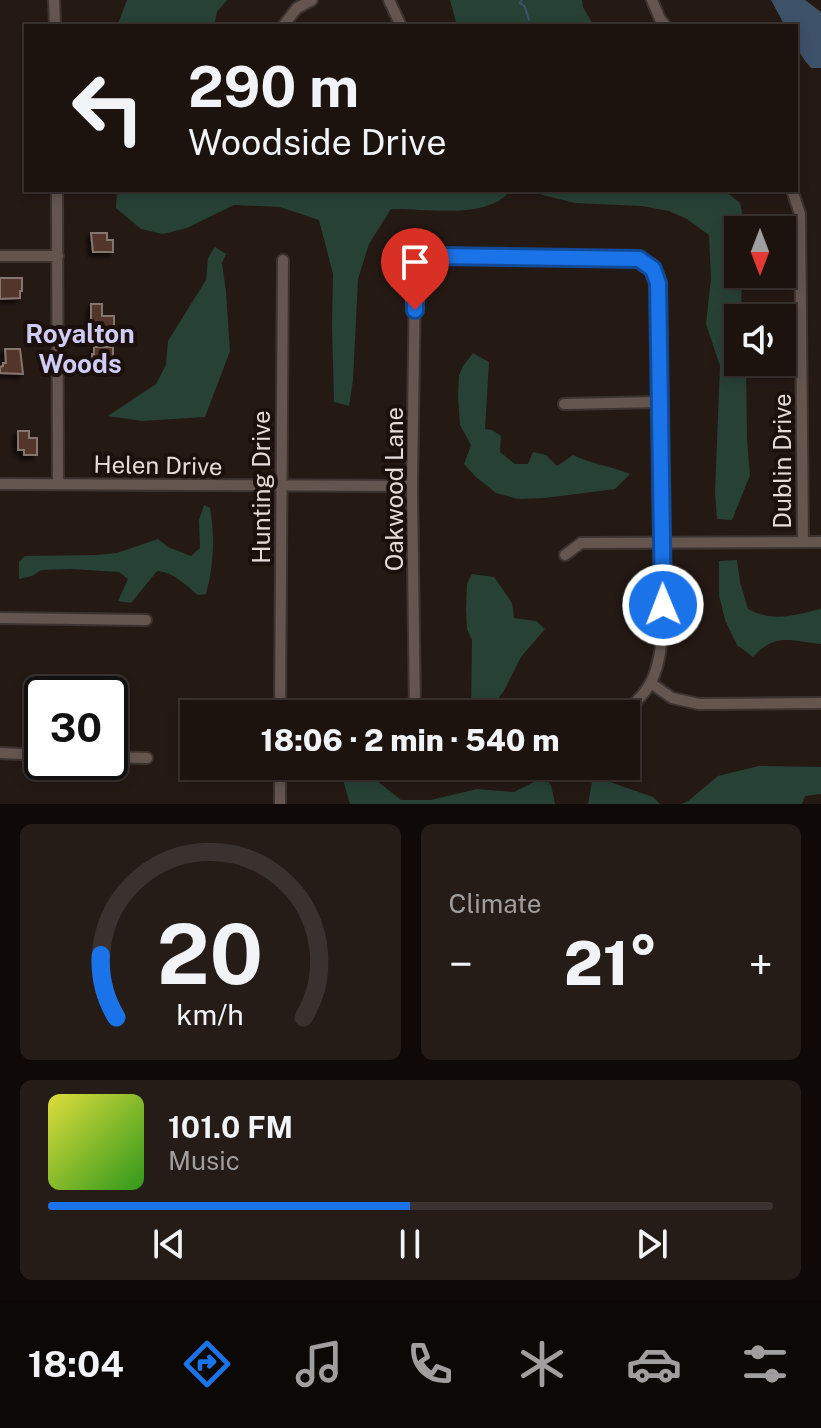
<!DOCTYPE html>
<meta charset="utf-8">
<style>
body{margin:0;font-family:"Public Sans",sans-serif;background:#251c18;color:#f1f3f6;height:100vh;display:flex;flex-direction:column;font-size:30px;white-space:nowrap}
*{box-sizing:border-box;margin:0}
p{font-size:26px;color:#a09e9e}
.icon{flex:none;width:44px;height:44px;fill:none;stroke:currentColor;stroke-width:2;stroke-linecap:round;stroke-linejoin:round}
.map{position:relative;height:804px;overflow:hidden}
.sheet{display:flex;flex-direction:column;gap:20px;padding:20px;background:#0f0a08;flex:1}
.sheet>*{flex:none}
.top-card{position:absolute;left:24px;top:24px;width:774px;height:168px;border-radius:0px;box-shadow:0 4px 12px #0003,0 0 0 2px #3a322f;background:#1c130f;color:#f1f3f6;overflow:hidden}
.needle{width:52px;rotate:180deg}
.fabs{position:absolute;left:724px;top:216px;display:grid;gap:16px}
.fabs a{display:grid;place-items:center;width:72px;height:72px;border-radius:0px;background:#1c130f;box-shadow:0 4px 12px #0003,0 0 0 2px #3a322f;font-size:40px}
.speed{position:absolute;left:24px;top:676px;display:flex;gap:16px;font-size:40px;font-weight:700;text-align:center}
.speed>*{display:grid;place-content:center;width:104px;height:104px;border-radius:50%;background:#1c130f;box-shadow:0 4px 12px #0003,0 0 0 2px #3a322f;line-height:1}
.speed .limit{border:4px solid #111;border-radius:12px;background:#fff;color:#111}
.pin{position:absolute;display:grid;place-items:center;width:68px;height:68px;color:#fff;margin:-82px -34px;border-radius:50% 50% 50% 0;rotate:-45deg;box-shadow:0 0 8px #0007}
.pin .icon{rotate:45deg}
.me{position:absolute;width:88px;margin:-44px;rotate:359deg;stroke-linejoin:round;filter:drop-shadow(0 0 6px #0008)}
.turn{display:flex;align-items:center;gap:28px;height:168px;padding:0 32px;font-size:36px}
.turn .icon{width:104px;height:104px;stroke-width:2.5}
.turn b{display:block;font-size:56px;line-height:68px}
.big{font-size:60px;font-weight:800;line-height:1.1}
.sheet .widget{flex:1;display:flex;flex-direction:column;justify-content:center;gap:12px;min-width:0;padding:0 28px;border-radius:12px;background:#251c18}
.sheet .dial{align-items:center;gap:0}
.dial svg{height:208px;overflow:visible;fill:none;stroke:#3a322f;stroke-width:7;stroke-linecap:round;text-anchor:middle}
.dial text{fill:#f1f3f6;stroke:none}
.song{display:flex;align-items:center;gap:24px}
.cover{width:96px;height:96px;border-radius:12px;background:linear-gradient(135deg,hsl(60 70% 55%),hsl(110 70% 35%))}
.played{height:8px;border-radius:4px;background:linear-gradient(90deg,#1a73e8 50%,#3a322f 50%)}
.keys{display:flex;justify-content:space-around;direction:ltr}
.heat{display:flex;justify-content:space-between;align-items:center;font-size:44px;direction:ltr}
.sheet .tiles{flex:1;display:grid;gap:20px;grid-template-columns:1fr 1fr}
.widget:last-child{grid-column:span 2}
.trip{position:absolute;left:180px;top:700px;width:460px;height:80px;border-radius:0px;background:#1c130f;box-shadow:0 4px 12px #0003,0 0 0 2px #3a322f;font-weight:800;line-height:80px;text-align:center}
.tab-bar{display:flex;height:128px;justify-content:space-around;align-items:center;background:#0b0806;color:#a09e9e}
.tab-bar .icon{width:56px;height:56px}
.tab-bar .on{color:#1a73e8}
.tab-bar b{font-size:36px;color:#f1f3f6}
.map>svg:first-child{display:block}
.green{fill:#274135}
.water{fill:#3d5169}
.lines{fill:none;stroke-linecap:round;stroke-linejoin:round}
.stream{stroke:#3d5169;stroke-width:2}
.building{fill:#533629;stroke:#84746e;stroke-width:2;filter:url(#shadow)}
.minor-casing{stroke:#3d3431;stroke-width:14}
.minor{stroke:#64554f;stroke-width:10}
.route-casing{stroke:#114b97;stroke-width:20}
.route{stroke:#1a73e8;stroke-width:14}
.labels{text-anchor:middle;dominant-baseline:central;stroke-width:8;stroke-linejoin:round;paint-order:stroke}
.street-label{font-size:24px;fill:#e5dcd9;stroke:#1b100b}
.neighbourhood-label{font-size:26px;font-weight:bold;fill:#d0ccf8;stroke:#1b100b}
</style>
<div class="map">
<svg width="821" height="804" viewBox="0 0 821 804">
<defs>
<filter id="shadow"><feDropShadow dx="-4" dy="4" stdDeviation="2" flood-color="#0009"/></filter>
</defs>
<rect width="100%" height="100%" fill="#251914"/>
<g class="green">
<polygon points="127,0 227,0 217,12 214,26 117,26"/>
<polygon points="450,0 582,0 583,7 594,26 551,26 520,22 518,26 457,26"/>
<path d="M117,190H511C487,221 426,208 391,209L369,244L358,279L353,380L349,406L334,402L332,327L333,274L319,220L280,207L234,205L187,228L163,234L141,229L116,208Z"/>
<polygon points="523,190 724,190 740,203 746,230 738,230 738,274 742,274 741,318 738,318 738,362 746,362 747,440 750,475 732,520 717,519 715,493 720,366 706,324 711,278 709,235 687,219 669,211 642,206 575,203"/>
<polygon points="215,247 226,254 222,263 226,292 230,351 205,417 142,421 108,416 156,384 166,365 168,341 206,280 208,258"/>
<path d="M473,353L489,362L485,429L492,430L501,436L500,452L515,464H528L533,452L546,455L557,466L573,455C591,464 611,466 630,474L615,489L545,498L518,499L496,493L476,477L464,464L471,445L460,425L458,395L459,375L463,366Z"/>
<path d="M204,505L210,508C215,537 214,565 206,594L198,595C187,586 172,571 157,571L131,603L118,601L128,579L119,572L71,569L41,570L32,576L19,579V562L25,556L96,555L117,553L158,539L168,547L191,556L200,548L199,520Z"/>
<path d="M737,560L740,582L748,609C775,623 794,615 821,609V644C792,641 775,632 753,657L737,645L725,620L719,595V561Z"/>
<polygon points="472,574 494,577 512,603 514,618 536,621 545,629 521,657 504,691 485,714 471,714 472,640 467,629 466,609 467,584"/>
<polygon points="339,766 361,766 366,772 401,800 431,800 477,789 514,792 544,777 551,785 555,804 350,804"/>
<polygon points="759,766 821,767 821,794 805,796 802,804 681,804 688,801 718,776"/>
<polygon points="593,776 653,797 660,804 588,804"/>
</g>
<path class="water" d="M771,0H805L821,12V68H811C797,51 796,48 796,26H785Z"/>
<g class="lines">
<polyline class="stream" points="522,0 520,3 525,7 529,20"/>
</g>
<g class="building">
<polygon points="91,233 107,233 107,240 113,240 113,252 93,252"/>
<polygon points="0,278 22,278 22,291 20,291 20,298 0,299"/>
<polygon points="91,304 102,304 102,316 114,316 114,329 94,329 94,321 91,321"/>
<polygon points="94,347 113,347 113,367 92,367 92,354 94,354"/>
<polygon points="5,349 20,349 23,374 0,373 0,367 3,366 3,363 6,363"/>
<polygon points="18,431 29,431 29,438 37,438 37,455 24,455 24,450 18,450"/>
</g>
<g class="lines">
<defs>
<g id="minor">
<polyline points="54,0 55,26"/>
<polyline points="389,0 401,26"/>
<polyline points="652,0 660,19 666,26"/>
<polyline points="283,26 297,8 312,0"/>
<polyline points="57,190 58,484"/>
<polyline points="792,190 800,214 803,542"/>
<polyline points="0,256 58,256"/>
<polyline points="564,404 659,402"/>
<polyline points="0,484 412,486"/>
<polyline points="565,555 581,543 821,542"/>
<polyline points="0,618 146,620"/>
<polyline points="652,684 672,698 699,704 821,703"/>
<polyline points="280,714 283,260"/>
<path d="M415,714L412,486L415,282L419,264L436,256L639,259L653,269L658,283L663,631C658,670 655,691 620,714"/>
<polyline points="0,753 42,755"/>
<polyline points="110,757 147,758"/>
<polyline points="280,804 280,766"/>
</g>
</defs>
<use href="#minor" class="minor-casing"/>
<use href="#minor" class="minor"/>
</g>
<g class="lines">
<defs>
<polyline id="route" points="415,310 415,282 419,264 436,256 639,259 653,269 658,283 663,605"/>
</defs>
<use href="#route" class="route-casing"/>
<use href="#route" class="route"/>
</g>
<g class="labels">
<g class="street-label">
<text transform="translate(782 461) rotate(-90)">Dublin Drive</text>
<text transform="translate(158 465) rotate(1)">Helen Drive</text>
<text transform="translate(261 487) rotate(-90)">Hunting Drive</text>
<text transform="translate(394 489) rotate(-90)">Oakwood Lane</text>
</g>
<g class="neighbourhood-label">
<text x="80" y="333">Royalton<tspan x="80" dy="30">Woods</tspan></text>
</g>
</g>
</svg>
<div class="fabs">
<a><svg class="needle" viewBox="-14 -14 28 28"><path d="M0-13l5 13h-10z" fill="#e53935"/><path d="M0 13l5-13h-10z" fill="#a09e9e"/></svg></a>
<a><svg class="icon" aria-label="sound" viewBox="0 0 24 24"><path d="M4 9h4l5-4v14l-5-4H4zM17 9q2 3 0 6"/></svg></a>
</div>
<div class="speed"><div class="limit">30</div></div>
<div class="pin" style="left:415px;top:310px;background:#d93025"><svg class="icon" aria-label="arrive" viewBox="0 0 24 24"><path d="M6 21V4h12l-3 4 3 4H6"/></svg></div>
<svg class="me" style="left:663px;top:605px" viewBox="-20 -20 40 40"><circle r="17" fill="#1a73e8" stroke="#fff" stroke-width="3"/><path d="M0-11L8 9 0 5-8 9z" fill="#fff"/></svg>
<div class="trip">18:06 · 2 min · 540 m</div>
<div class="top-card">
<div class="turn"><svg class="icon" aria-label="left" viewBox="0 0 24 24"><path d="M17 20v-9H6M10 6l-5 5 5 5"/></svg><div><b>290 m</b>Woodside Drive</div></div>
</div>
</div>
<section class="sheet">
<div class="tiles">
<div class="widget dial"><svg viewBox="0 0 100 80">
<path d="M14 69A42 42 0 1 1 86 69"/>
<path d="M14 69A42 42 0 0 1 8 45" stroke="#1a73e8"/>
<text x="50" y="56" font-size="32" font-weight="700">20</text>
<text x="50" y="72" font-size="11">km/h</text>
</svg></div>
<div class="widget"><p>Climate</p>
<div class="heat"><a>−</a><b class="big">21°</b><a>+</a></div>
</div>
<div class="widget">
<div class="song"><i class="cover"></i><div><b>101.0 FM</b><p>Music</p></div></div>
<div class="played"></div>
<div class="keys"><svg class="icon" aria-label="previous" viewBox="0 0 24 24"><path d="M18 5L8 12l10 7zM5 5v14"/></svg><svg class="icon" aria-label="pause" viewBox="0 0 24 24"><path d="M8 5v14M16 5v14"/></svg><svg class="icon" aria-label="next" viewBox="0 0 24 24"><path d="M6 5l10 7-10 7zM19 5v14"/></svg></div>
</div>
</div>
</section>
<nav class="tab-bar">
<b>18:04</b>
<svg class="icon on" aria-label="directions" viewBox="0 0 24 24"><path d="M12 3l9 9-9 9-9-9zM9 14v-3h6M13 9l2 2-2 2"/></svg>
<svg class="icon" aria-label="music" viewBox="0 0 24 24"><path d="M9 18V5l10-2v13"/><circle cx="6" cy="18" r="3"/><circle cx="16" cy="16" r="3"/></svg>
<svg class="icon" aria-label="phone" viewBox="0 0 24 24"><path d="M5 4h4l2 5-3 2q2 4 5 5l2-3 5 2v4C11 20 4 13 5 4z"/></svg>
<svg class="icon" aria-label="climate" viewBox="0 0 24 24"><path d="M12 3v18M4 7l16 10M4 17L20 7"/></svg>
<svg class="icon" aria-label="car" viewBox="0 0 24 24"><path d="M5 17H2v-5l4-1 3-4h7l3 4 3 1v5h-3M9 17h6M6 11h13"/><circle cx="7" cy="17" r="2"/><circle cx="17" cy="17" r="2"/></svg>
<svg class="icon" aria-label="filters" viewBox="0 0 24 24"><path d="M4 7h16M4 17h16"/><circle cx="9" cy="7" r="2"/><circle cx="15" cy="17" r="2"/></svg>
</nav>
